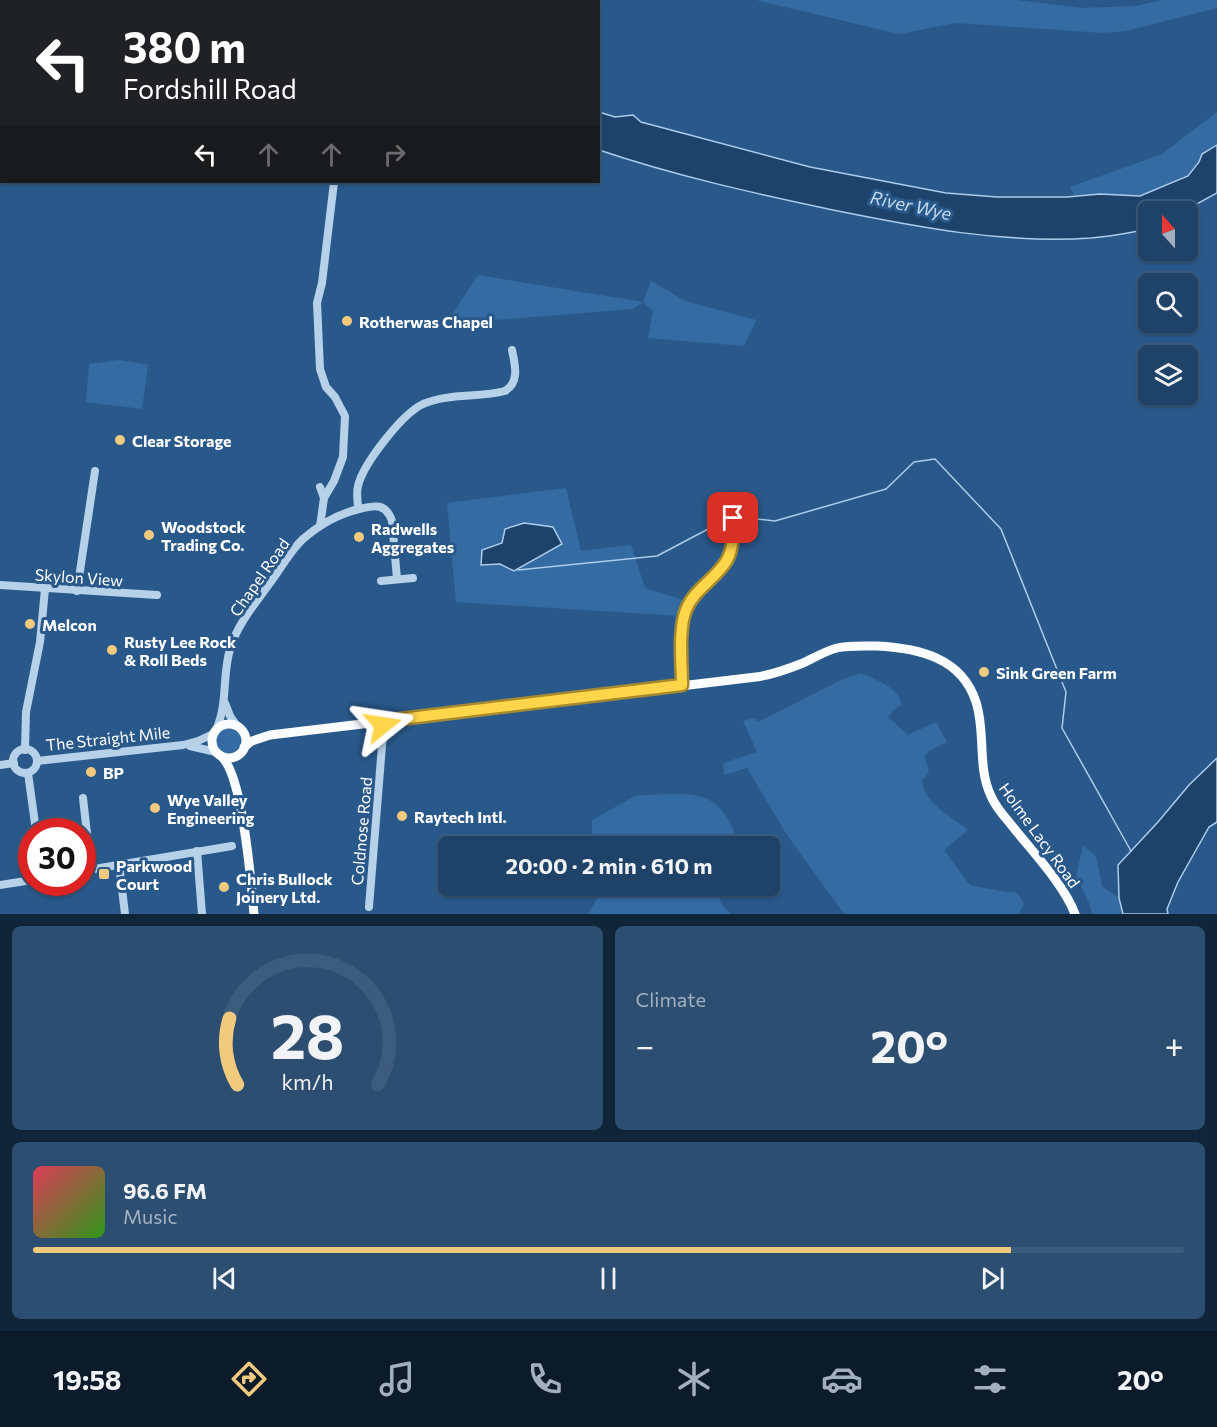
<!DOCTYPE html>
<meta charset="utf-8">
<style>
body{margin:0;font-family:Commissioner,sans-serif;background:#2c4e71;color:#f1f3f6;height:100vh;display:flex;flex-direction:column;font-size:22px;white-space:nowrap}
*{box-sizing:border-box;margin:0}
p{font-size:20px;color:#a1b0c0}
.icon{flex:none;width:33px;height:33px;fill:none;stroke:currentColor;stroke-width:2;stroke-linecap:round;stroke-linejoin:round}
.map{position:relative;height:914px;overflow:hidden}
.details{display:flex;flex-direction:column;gap:12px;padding:12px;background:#112539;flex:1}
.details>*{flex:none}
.top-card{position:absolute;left:0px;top:0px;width:600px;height:183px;box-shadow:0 2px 4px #0004,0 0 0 2px #3c5c7c;background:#202124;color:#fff;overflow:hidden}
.needle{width:39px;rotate:339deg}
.fabs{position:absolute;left:1138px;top:201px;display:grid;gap:12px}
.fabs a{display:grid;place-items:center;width:60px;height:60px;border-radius:9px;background:#1f4368;box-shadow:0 2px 4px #0004,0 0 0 2px #3c5c7c;font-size:30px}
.speed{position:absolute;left:18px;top:818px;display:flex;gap:12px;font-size:30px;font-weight:700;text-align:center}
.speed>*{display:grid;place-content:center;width:78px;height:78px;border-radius:50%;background:#1f4368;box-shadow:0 2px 4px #0004,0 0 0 2px #3c5c7c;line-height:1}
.speed .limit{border:9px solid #d22;background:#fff;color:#111}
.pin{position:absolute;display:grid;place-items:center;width:51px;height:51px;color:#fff;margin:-26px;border-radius:12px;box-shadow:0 3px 9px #0006}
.me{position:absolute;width:66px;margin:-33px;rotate:75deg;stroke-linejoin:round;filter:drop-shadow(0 0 4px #0008)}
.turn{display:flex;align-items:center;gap:21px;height:126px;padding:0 24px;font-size:27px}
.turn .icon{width:78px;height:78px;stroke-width:2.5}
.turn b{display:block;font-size:42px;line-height:51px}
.lanes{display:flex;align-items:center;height:57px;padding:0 24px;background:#0003;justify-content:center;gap:30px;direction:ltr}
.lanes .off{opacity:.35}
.big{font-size:45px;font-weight:700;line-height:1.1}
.details .card{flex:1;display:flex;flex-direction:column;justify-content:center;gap:9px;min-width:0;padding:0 21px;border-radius:9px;background:#2c4e71}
.details .dial{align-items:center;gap:0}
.dial svg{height:156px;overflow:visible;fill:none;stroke:#3c5c7c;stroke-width:7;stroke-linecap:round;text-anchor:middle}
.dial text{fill:#f1f3f6;stroke:none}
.song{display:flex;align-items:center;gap:18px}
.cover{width:72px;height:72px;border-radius:9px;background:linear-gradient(135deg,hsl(350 70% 55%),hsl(110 70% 35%))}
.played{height:6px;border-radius:3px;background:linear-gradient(90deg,#f1ca7e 85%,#3c5c7c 85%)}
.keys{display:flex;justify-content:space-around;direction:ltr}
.heat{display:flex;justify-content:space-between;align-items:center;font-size:33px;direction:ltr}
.details .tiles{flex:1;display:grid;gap:12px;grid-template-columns:1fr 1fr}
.card:last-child{grid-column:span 2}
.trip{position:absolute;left:438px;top:836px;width:342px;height:60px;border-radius:9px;background:#1f4368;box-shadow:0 2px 4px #0004,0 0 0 2px #3c5c7c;font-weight:700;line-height:60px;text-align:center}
.dock{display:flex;height:96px;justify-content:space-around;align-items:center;background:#0c1b2a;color:#a1b0c0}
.dock .icon{width:42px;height:42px}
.dock .active{color:#f1ca7e}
.dock b{font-size:27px;color:#f1f3f6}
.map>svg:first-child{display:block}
.green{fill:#346ba2}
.water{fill:#1d436b;stroke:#acccea;stroke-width:1.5}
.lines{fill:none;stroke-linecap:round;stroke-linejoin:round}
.stream{stroke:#acccea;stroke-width:1.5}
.minor{stroke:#b7d1e9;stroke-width:8}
.major{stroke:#fafcfe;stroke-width:9}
.route-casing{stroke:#a68a30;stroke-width:15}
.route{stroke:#ffd54a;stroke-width:10}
.poi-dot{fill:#f1ca7e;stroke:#29598b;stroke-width:2}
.labels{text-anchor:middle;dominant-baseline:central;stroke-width:6;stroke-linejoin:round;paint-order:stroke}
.poi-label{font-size:16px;font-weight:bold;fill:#fff;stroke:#29598b;text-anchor:start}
.street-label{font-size:16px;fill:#fff;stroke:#29598b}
.water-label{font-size:18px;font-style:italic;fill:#c3daf0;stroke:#29598b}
</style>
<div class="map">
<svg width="1217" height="914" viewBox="0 0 1217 914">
<rect width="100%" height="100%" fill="#29598b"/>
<g class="green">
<polygon points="756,0 1017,0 1082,8 1136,6 1162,0 1217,0 1217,8 1126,31 1102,33 956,23 899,34"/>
<polygon points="1217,112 1217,145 1202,154 1199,162 1188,176 1140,197 1100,194 1074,196 1070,187 1162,154"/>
<polygon points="478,275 643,302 651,281 685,301 756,320 744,346 648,338 653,311 643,302 633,309 446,324"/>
<polygon points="119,360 148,365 142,409 86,402 89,364"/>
<polygon points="566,488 581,551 631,545 645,588 687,601 680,616 456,602 447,503"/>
<path d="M861,673C876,680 899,687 902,705L894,709L888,717L908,735L936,722L947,742L929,751L925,757L929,772L922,781C925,804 951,816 968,830L944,850L970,885L1005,892H1014L1019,895L1024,904L1019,914H844L787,835L747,768L724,775L723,763L757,752L743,721L755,718L758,722L841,680Z"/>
<circle cx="229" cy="741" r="13"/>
<path d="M665,794C695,794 715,793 730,823C734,831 737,837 737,846H592V820L635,796Z"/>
<polygon points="1083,846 1096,856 1102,886 1119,898 1123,914 1092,914 1090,905 1076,876"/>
<polygon points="602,885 714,885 722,905 731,914 588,914 602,890"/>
</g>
<g class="water">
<path d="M599,112L615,117L633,115L641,122L810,167L946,193L997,197H1067L1100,194L1140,196L1188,176L1199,162L1202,154L1217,145V193L1184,211L1149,212V228C1130,234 1111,236 1091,238C1004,244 917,227 833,210C753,193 676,176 599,150Z"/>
<polygon points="524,523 553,527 562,544 514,571 500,564 481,565 482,550 502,543 505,529"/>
<polygon points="1217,758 1217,822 1209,827 1178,882 1167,909 1168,914 1123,914 1119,898 1118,865 1158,822 1189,785"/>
</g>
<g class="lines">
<g class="stream">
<polyline points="738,517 775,521 886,489 914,462 935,459 1001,529 1066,692 1062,728 1131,851"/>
<polyline points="518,570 657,556 729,518"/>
</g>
<g class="minor">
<polyline points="320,487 324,498 320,526"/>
<polyline points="324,498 334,481 343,457 345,416 335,397 326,387 320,369 317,303 322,283 334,182"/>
<path d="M358,509C358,502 356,493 358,486C363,464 402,414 423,404C448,393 479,398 505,391C520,382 515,365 512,350"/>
<polyline points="381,581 413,578"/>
<polyline points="0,585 157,595"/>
<polyline points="77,591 95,471"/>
<path d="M682,685C682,663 678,631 685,611C691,597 702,588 712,578C737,553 733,529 734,496"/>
<polyline points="225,703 230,716 237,726"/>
<path d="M216,730C228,704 222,676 230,649C238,622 259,599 275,576C284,563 292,549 303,539C319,525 338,514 359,509C375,505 386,503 392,521L397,579"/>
<polyline points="190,746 216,752"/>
<circle cx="25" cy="761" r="12"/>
<polyline points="25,750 26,712 40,642 45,589"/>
<polyline points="37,761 183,745 198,741 213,734"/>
<polyline points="0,765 14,763"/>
<polyline points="28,773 36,831"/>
<polyline points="83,798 91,869"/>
<polyline points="197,851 202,914"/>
<polyline points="119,864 125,914"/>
<polyline points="82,871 232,846"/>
<polyline points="0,885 32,880"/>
<polyline points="369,907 384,721"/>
</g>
<g class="major">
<circle cx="229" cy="741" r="17"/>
<path d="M244,747L252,741L270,735L756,677C772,675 788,669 803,663C814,658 825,651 837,648C850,645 864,646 877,646C919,648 962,658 976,702C986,733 977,767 991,796C995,806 1002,814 1009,822C1029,848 1064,884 1075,914"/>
<path d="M222,757C243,777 251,882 254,914"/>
</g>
</g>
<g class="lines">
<defs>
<path id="route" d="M383,725L384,721L682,685C682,664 678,630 686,610C694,589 716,579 727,560C734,547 733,532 733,518"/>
</defs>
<use href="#route" class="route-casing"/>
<use href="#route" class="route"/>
</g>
<g class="poi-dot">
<circle cx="347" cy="321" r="6"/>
<circle cx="120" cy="440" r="6"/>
<circle cx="149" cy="535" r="6"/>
<circle cx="359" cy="537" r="6"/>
<circle cx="30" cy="624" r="6"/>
<circle cx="112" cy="650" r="6"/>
<circle cx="984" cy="672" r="6"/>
<circle cx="91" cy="772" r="6"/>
<circle cx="155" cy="808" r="6"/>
<circle cx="402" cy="816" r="6"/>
<rect x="98" y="868" width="12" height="12" rx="3"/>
<circle cx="224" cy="887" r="6"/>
</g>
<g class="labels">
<g class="poi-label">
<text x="359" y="321">Rotherwas Chapel</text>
<text x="132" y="440">Clear Storage</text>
<text x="161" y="526">Woodstock<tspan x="161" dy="18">Trading Co.</tspan></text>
<text x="371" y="528">Radwells<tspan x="371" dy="18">Aggregates</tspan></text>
<text x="42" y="624">Melcon</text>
<text x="124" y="641">Rusty Lee Rock<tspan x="124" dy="18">&amp; Roll Beds</tspan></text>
<text x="996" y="672">Sink Green Farm</text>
<text x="103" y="772">BP</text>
<text x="167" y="799">Wye Valley<tspan x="167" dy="18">Engineering</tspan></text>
<text x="414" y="816">Raytech Intl.</text>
<text x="116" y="865">Parkwood<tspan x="116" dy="18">Court</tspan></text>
<text x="236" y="878">Chris Bullock<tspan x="236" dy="18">Joinery Ltd.</tspan></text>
</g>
<g class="street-label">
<text transform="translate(79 577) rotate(4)">Skylon View</text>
<text transform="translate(259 577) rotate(-55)">Chapel Road</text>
<text transform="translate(108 738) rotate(-6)">The Straight Mile</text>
<text transform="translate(361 831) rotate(-85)">Coldnose Road</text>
<text transform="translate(1040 835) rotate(54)">Holme Lacy Road</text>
</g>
<g class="water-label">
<text transform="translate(911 205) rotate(12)">River Wye</text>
</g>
</g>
</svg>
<div class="fabs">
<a><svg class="needle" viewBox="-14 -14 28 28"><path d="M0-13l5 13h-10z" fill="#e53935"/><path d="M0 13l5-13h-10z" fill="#a1b0c0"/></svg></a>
<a><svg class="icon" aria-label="search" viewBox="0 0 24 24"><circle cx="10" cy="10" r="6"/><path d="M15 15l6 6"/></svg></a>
<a><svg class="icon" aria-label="layers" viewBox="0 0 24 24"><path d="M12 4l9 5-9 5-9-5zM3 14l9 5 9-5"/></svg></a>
</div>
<div class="speed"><div class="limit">30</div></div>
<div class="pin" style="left:733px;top:518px;background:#d93025"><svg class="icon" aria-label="arrive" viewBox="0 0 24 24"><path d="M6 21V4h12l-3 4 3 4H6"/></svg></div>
<svg class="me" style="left:383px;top:725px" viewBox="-20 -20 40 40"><path d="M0-17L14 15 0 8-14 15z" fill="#ffd54a" stroke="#fff" stroke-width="4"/></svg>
<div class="trip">20:00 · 2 min · 610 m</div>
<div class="top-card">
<div class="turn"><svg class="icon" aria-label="left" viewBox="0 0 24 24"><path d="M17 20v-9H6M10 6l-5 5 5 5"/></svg><div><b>380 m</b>Fordshill Road</div></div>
<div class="lanes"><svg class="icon" aria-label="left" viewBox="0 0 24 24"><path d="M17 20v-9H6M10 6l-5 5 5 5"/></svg><svg class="icon off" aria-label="ahead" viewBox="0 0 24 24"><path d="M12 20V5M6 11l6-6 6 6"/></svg><svg class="icon off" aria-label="ahead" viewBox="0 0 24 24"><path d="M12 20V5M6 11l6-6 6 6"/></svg><svg class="icon off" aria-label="right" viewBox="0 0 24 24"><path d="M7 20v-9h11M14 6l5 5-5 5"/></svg></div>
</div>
</div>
<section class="details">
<div class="tiles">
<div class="card dial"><svg viewBox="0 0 100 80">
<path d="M14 69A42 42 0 1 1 86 69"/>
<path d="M14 69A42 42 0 0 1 10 35" stroke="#f1ca7e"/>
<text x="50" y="56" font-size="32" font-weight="700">28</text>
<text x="50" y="72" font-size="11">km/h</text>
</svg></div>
<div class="card"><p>Climate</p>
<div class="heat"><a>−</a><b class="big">20°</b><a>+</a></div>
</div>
<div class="card">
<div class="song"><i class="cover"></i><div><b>96.6 FM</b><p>Music</p></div></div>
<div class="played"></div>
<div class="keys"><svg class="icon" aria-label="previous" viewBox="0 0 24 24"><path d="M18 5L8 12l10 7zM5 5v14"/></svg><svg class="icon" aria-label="pause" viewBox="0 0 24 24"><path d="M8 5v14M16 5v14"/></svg><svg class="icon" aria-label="next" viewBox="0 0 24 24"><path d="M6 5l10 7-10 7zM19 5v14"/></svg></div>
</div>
</div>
</section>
<nav class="dock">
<b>19:58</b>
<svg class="icon active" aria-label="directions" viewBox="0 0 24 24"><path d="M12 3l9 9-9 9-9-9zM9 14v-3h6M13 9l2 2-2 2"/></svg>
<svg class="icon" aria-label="music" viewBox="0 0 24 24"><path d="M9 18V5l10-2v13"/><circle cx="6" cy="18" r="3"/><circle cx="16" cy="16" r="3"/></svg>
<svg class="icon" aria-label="phone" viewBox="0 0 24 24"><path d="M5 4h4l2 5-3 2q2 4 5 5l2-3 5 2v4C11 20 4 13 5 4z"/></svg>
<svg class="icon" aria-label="climate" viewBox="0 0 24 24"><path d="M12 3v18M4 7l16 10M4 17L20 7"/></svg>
<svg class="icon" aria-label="car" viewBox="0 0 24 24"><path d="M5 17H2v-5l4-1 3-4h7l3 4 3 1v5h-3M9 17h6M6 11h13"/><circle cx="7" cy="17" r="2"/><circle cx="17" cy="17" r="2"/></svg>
<svg class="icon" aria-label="filters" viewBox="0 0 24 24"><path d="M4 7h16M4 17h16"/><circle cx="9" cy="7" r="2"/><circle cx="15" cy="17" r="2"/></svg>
<b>20°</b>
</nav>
